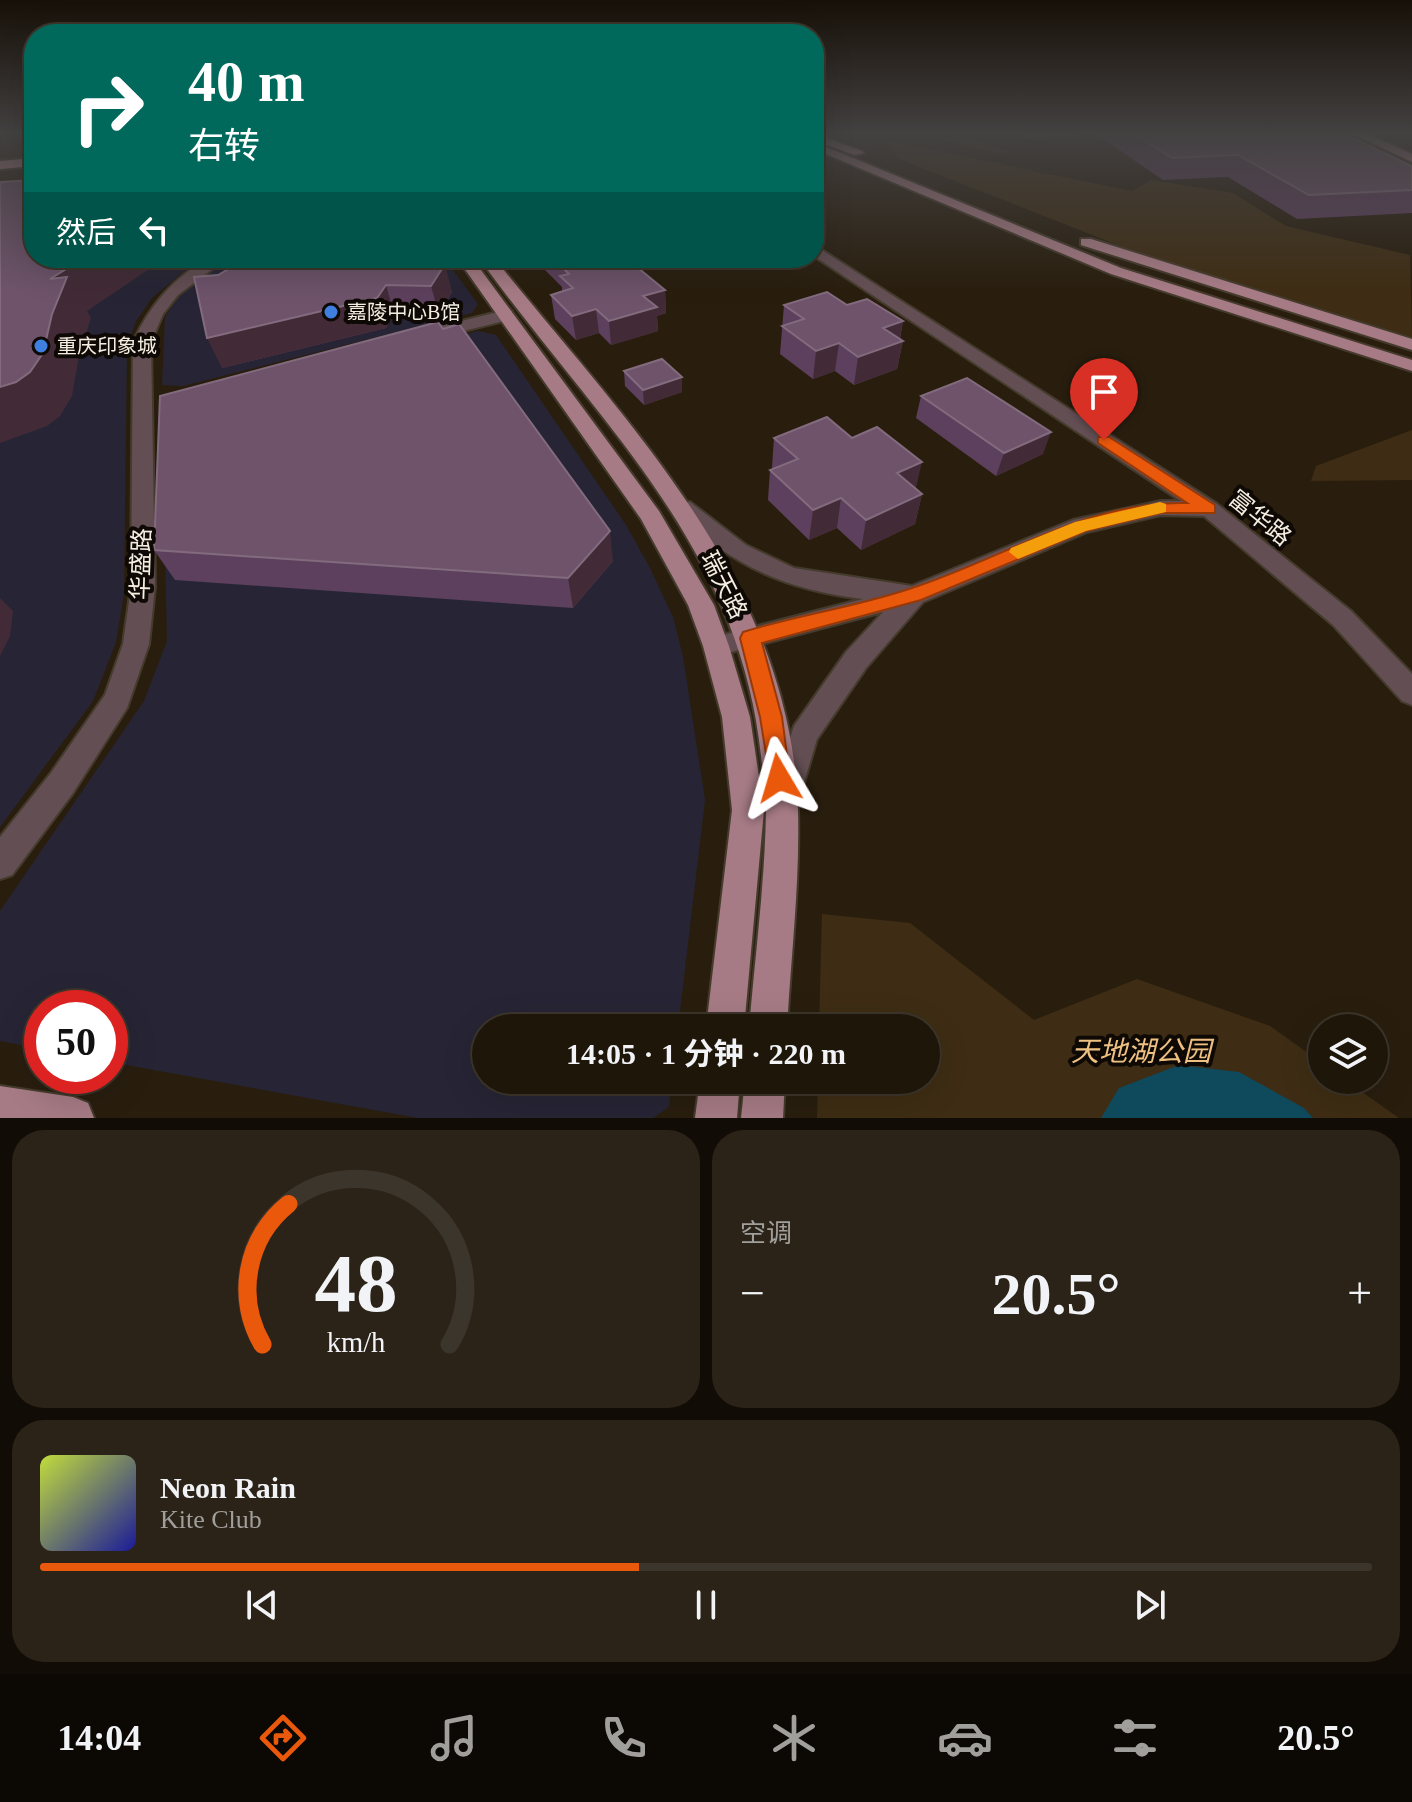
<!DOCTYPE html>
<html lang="zh">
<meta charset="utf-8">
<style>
body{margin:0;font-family:"Times New Roman","Noto Sans SC",serif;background:#2c2318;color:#f1f3f6;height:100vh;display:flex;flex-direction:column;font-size:30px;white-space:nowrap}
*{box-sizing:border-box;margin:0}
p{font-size:26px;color:#a19f9c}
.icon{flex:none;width:44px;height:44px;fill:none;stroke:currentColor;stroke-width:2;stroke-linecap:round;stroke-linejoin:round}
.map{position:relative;height:1118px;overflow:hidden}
.side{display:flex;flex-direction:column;gap:12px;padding:12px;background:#110c06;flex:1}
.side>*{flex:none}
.hud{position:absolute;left:24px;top:24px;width:800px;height:244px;border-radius:32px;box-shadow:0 8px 32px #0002,0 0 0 2px #3c352b;background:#00695c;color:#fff;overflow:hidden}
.fabs{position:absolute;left:1308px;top:1014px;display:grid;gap:16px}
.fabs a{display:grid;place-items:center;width:80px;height:80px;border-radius:50%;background:#1f160a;box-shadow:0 8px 32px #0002,0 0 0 2px #3c352b;font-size:40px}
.speed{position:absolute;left:24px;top:990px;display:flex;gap:16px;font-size:40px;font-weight:700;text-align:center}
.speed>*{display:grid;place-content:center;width:104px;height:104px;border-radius:50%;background:#1f160a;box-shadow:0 8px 32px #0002,0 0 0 2px #3c352b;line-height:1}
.speed .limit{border:12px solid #d22;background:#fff;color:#111}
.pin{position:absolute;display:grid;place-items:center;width:68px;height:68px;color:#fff;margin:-82px -34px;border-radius:50% 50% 50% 0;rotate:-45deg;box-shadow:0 0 8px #0007}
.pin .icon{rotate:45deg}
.me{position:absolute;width:88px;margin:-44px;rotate:353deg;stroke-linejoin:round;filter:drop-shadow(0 0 6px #0008)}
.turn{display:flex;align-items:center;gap:28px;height:168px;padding:0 32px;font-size:36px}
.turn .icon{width:104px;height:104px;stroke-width:2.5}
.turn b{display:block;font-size:56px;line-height:68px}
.then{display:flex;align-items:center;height:76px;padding:0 32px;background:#0003;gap:16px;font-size:30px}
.big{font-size:60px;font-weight:700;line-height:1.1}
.side .card{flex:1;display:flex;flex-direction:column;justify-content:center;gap:12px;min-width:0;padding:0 28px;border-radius:32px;background:#2c2318}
.side .dial{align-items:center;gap:0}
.dial svg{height:208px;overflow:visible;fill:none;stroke:#3c352b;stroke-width:7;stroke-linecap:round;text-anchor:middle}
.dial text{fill:#f1f3f6;stroke:none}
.song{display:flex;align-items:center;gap:24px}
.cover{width:96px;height:96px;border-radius:12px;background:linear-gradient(135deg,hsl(70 70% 55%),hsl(240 70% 35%))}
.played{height:8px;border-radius:4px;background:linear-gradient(90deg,#ea580c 45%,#3c352b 45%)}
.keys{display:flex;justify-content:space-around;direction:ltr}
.heat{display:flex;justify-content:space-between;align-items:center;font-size:44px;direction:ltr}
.side .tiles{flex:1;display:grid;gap:12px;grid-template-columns:1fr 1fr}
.card:last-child{grid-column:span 2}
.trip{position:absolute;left:472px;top:1014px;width:468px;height:80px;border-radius:40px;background:#1f160a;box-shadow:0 8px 32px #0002,0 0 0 2px #3c352b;font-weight:700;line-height:80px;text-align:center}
.dock{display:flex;height:128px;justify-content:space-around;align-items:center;background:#0c0904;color:#a19f9c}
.dock .icon{width:56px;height:56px}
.dock .on{color:#ea580c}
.dock b{font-size:36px;color:#f1f3f6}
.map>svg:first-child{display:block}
.commercial{fill:#272535}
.green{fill:#3e2d14}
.water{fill:#0e495c}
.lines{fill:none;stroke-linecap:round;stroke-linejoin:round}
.minor-casing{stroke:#453b2c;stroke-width:4}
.major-casing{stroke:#453b2c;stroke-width:4}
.highway-casing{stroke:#453b2c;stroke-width:4}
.minor{fill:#634e53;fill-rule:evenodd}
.major{fill:#a67b85;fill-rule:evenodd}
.highway{fill:#c18c99;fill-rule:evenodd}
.wall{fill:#5d405d}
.shaded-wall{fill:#422b37}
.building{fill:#6e536b;stroke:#836b7e;stroke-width:2}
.route{fill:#ea580c;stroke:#983908;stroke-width:2}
.slow{fill:#f59e0b}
.shop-dot{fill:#3f7fe0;stroke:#0e0904;stroke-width:3}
.labels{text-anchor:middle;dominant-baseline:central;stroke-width:8;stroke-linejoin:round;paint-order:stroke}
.far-poi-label{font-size:20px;fill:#f4ede2;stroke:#0e0904;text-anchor:start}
.street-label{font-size:24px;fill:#f4ede2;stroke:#0e0904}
.near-park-label{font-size:28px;font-style:italic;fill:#eec182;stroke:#0e0904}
</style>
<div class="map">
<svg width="1412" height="1118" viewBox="0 0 1412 1118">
<rect width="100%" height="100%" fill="#291e0e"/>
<g class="commercial">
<polygon points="0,218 34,258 209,258 187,269 152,298 136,321 127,345 124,593 116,642 93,701 0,827"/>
<polygon points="233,258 444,258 478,304 472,313 183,386 162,385 165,317 178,297 210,271"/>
<polygon points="478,331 496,335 626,525 649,566 673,617 683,657 705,800 678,1028 486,1028 486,1080 672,1080 669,1107 653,1118 418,1118 110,1062 110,1008 42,1008 42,1049 0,1041 0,911 144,701 167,641 162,422 180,407"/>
</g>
<g class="green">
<polygon points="912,133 962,133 1007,152 1001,154"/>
<polygon points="884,140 1132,191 1151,180 1233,193 1286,226 1410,255 1412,337 1176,268 899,159"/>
<polygon points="1412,430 1412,480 1311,481 1316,466"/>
<polygon points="822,914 910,923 1034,1020 1137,979 1270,1026 1322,1063 1322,1080 1345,1080 1399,1118 817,1118 818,1080 926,1080 926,1028 819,1028"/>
</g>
<polygon class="water" points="1179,1065 1239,1072 1304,1108 1313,1118 1101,1118 1119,1088"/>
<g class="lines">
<defs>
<g id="minor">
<path d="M814,245L1217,504L1351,611L1412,674V705L1402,701L1333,625L1204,516L1161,515L1087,532L923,602L866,668L817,739L795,813L784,818L773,813L768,803L794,726L846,652L883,612L716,656L707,653L703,646L707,639L863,599C783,589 734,566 674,512L671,507L674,502H690L746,545L794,568L912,586L1073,520L1161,501H1181L814,256Z"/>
<path d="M209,258H227L178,295L163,314L151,342L155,587L149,644L127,708L73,793L12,875L0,879V837L51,773L105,695L123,644L131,587L133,342C150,305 173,278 209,258Z"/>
<polygon points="506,310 512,311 512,319 431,339 422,334 425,330"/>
</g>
<g id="major">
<polygon points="1351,133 1365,133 1412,154 1412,162"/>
<polygon points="814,142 1121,268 1412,360 1412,371 1111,274 814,149"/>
<polygon points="1081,239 1091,239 1412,339 1412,350 1081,245"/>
<polygon points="457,258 472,258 659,511 714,605 729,646 750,717 764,810 744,1028 706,1028 732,810 722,717 703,646 688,605 641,519"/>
<path d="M479,258H494C627,423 791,584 798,810C800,882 791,956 787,1028H749C755,956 765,883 766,810C766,793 763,774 761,756C739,544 596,421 479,258Z"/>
<polygon points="700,1080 740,1080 737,1118 695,1118"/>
<polygon points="745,1080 785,1080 783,1118 741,1118"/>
<polygon points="0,1086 73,1097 88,1103 94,1118 0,1118"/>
</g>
<g id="highway">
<polygon points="814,133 862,151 864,153 854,155 814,140"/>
<polygon points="34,158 34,166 0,169 0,161"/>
</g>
</defs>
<use href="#minor" class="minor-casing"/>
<use href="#major" class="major-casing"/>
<use href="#highway" class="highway-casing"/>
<use href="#minor" class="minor"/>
<use href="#major" class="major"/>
<use href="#highway" class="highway"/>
</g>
<g class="wall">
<polygon points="1019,133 1342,133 1412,166 1412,213 1297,219 1228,177 1163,180 1096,134 1026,138"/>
<polygon points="441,258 452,292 439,315 394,314 386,328 222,368"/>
<polygon points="533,258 628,258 628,260 665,290 666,313 657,316 658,331 611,345 599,333 576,340 555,319 551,295 562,292 562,287"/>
<polygon points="784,305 847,305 903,321 900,339 903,341 897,369 854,385 835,371 813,379 780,354"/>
<polygon points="624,371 682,377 682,392 644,405 625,386"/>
<polygon points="921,396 1043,454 996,476 916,418"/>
<polygon points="774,438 916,489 922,494 915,524 861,550 837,528 809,540 768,500 770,470 773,469 772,467"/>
<polygon points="154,550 613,561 573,608 175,580"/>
</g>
<g class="shaded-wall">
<polygon points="84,258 172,258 152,267 87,311 91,318 79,356 72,396 60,416 47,426 0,443 0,387 50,279"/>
<polygon points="445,264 452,292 439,315 431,286"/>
<polygon points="386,285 394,314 386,328 222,368 207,338"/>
<polygon points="665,290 666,313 657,316 658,331 611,345 609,321 643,296"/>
<polygon points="596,309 599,333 576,340 572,316"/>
<polygon points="903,321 899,342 903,341 897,369 854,385 858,357 883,328"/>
<polygon points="839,343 835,371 813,379 816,351"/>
<polygon points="682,377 682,392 644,405 643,390"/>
<polygon points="1051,432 1043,454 996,476 1004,453"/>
<polygon points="922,462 915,492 897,473"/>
<polygon points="922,494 915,524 861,550 866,520"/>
<polygon points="841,498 837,528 809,540 813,510"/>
<polygon points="610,531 613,561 573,608 568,578"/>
<polygon points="0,598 13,611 10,636 0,656"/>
</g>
<g class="building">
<polygon points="1133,133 1342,133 1412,166 1412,190 1309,195 1238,155 1172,158"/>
<polygon points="34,180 34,258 84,258 50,279 67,277 52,314 43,353 30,372 16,382 0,387 0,182"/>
<polygon points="248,258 441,258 445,264 431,286 386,285 377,298 207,338 194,277 218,275"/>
<polygon points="553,258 626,258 665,290 643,296 657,307 609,321 596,309 572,316 551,295 573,288 560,276 569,274"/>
<polygon points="827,292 847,305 867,299 903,321 883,328 903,341 858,357 839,343 816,351 782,326 804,319 784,305"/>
<polygon points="438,322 443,329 459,324 610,531 568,578 154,550 160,396"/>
<polygon points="662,359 682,377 643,390 624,371"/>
<polygon points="967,378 1051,432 1004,453 921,396"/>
<polygon points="827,417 852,438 877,427 922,462 897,473 922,494 866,520 841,498 813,510 770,470 798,459 774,438"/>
</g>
<linearGradient id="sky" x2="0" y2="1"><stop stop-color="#171008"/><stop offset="0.46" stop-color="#434141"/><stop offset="1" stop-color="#434141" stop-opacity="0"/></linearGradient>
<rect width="1412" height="290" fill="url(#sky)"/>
<path class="route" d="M1098,437H1109L1215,505V513H1161L1086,531L921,600L762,643L782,717L790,778L787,785L779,789L771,785L760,717L740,638L743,632C798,615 855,607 909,589C1001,560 1088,500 1187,503L1098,443Z"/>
<polygon class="slow" points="1160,502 1166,504 1166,512 1086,531 1018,559 1009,552 1011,548 1075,522"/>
<g class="shop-dot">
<circle cx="331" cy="312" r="8"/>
<circle cx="41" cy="346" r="8"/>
</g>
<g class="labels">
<g class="far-poi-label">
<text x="347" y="312">嘉陵中心B馆</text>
<text x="57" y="346">重庆印象城</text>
</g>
<g class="street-label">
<text transform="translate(1260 518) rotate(39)">富华路</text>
<text transform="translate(141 564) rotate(-88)">华盛路</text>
<text transform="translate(724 585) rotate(63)">瑞天路</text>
</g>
<g class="near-park-label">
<text x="1141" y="1051">天地湖公园</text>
</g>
</g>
</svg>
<div class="fabs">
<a><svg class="icon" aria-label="layers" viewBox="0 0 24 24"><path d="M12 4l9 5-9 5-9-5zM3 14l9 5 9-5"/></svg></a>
</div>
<div class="speed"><div class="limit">50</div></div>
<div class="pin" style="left:1104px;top:440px;background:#d93025"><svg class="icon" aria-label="arrive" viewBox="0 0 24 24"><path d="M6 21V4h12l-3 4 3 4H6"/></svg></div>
<svg class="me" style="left:779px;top:778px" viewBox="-20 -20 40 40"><path d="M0-17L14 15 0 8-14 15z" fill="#ea580c" stroke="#fff" stroke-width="4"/></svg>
<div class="trip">14:05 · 1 分钟 · 220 m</div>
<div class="hud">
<div class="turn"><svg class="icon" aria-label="right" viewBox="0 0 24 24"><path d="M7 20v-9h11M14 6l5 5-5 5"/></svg><div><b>40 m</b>右转</div></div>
<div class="then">然后<svg class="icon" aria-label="left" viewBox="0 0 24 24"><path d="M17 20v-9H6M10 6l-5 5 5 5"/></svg></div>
</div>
</div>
<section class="side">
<div class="tiles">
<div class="card dial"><svg viewBox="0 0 100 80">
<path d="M14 69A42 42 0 1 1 86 69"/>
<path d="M14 69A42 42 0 0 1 24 15" stroke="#ea580c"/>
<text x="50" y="56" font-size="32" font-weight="700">48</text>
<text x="50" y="72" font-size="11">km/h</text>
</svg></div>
<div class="card"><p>空调</p>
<div class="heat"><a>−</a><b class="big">20.5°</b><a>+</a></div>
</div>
<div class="card">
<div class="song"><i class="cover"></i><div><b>Neon Rain</b><p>Kite Club</p></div></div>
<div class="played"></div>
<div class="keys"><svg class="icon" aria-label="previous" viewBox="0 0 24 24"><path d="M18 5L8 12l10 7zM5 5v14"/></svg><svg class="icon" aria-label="pause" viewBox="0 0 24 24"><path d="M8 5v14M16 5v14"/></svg><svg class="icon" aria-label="next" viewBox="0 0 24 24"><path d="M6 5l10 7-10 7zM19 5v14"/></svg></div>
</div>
</div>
</section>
<nav class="dock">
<b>14:04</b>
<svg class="icon on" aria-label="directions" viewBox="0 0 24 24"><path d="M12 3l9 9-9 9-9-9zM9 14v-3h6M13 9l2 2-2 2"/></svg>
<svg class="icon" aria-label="music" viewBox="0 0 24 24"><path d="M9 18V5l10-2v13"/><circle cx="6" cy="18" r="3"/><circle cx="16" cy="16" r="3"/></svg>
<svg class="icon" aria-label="phone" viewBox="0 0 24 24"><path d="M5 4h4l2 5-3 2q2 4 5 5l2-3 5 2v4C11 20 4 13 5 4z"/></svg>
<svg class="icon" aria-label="climate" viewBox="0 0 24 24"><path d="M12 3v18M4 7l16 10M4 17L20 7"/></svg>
<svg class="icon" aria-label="car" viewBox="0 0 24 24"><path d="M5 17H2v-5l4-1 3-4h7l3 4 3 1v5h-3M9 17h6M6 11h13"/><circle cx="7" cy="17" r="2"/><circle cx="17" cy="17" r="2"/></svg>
<svg class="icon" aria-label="filters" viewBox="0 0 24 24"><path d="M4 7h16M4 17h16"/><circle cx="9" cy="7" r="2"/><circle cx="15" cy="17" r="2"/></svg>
<b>20.5°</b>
</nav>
